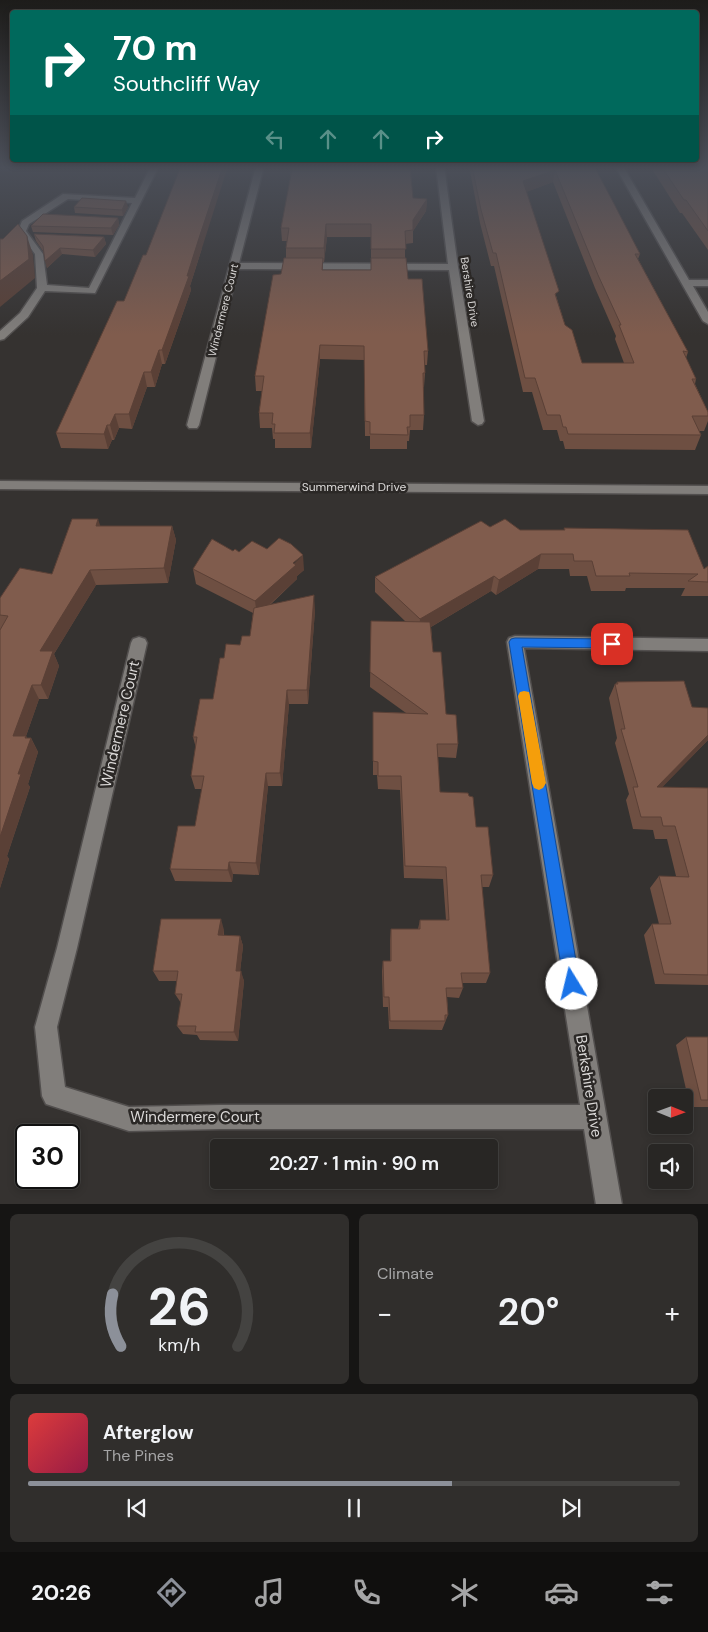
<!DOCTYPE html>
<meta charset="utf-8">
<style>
body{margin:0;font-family:"DM Sans",sans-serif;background:#302e2c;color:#f1f3f6;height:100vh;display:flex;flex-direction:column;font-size:19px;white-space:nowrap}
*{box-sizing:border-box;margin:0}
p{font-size:16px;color:#a5a5a6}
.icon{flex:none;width:28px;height:28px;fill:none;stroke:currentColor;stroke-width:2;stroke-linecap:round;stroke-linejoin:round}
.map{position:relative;height:1204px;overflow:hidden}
.panel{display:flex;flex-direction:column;gap:10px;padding:10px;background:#161514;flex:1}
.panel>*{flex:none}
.banner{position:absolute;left:10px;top:10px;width:689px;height:152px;border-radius:5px;box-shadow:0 2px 8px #0003,0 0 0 1px #444341;background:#00695c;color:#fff;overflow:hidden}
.needle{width:32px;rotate:91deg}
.tools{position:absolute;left:648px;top:1089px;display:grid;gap:10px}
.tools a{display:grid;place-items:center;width:45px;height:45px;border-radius:5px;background:#282624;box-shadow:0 2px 8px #0003,0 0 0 1px #444341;font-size:25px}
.speed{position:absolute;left:15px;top:1124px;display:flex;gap:10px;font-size:25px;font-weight:700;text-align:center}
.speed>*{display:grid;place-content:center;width:65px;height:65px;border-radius:50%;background:#282624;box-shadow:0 2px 8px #0003,0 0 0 1px #444341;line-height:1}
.speed .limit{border:2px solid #111;border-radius:8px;background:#fff;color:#111}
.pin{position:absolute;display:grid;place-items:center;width:42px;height:42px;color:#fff;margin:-21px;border-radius:10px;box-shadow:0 2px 8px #0006}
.me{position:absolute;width:55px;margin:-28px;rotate:351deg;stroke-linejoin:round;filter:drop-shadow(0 0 4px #0008)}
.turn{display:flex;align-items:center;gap:18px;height:105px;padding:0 20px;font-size:22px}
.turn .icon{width:65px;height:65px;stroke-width:2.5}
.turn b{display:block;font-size:35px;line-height:42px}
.lanes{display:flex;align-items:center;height:48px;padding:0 20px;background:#0003;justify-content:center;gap:25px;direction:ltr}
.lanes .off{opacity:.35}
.big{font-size:38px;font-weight:600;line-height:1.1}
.panel .widget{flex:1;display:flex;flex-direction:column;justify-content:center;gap:8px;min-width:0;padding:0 18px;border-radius:8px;background:#302e2c}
.panel .dial{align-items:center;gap:0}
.dial svg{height:130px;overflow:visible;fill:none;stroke:#444341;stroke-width:7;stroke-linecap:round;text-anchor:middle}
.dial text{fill:#f1f3f6;stroke:none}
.song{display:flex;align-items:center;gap:15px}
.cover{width:60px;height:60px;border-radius:8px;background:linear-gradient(135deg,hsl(0 70% 55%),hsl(340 70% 35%))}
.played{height:5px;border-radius:2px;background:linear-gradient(90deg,#8c9099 65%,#444341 65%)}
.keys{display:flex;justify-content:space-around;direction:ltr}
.heat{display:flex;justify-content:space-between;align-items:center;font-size:28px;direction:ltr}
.panel .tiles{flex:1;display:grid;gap:10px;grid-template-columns:1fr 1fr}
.widget:last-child{grid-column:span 2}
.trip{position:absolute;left:210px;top:1139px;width:288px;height:50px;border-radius:5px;background:#282624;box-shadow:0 2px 8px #0003,0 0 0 1px #444341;font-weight:600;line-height:50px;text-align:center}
.menu{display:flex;height:80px;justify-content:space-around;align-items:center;background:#100f0e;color:#a5a5a6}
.menu .icon{width:35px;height:35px}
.menu .on{color:#8c9099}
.menu b{font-size:22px;color:#f1f3f6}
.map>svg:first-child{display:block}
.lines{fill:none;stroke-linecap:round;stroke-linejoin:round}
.minor-casing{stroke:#524f4e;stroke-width:3}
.minor{fill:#817e7b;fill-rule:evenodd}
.wall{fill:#6e4f42;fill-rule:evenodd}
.shaded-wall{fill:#5a4036}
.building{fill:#805c4d;stroke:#5a4036;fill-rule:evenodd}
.route{fill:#1a73e8;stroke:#114b97}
.slow{fill:#f59e0b}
.labels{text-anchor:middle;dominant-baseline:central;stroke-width:5;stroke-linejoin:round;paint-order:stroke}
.far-street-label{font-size:11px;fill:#dbd9d8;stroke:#2b2826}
.street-label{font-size:12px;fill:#dbd9d8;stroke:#2b2826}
.near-street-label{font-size:15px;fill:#dbd9d8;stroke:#2b2826}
</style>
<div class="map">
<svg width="708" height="1205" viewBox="0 0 708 1205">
<rect width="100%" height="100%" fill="#353230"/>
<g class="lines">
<defs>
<g id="minor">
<path d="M151,166H159L95,293L45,291L28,317L4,339L0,340V331L20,313L37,288L35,254L18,231L22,221L63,194L135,198ZM68,199L132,203L89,288L47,285L43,254L26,231L29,224Z"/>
<polygon points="256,166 264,166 239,263 448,264 436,166 444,166 458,267 484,421 482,424 478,425 472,421 449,270 238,269 199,425 197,428 189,428 187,425"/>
<polygon points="615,166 623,166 689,280 708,280 708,286 693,286 708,312 708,324 703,321"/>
<polygon points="0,481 708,486 708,494 0,489"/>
<polygon points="515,636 708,639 708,651 524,648 622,1205 596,1205 584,1129 220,1129 129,1131 46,1104 42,1096 35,1027 57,948 131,643 133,639 139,637 145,639 147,643 77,948 57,1027 65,1087 129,1107 220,1105 580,1105 507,642 509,638"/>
</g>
</defs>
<use href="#minor" class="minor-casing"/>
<use href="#minor" class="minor"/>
</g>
<g class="wall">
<path d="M290,166L413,198L427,199L426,211L413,231V243L405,244V258L408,279L428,351L427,365H425V373L424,387H423L424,415L423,430H410L409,441H407V449H370V436H365L364,360L320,359L311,448H275V439H273L272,428H260L259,413L262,391H256L255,376L281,274L286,258V248L287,241H282L281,228L290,181ZM327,237H371V270H323V262H324Z"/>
<path d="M469,166H594L640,254L638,259L688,352L686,358L696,379L695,384L708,412V421L704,431H699L701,435L695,450L565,449L563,441H560L557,430H543L532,392H523L494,266H491L480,223ZM553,182L595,288L616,336L615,339L624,363H582L565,325L557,299L526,192Z"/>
<polygon points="650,166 708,166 708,250 682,213 680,213"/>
<polygon points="74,207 128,207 123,216 75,213"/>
<polygon points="118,218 119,225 113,235 33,232 31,226"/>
<polygon points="34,234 104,237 106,244 95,257 62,254 47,268 43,251 36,241"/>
<polygon points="202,248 190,286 191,290 165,364 162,364 155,387 147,387 132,429 119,428 114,440 112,440 108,449 61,448 56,433"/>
<polygon points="100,526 172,526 176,540 168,583 96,585 54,654 59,666 48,699 39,699 26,736 27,738 31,738 38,752 28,784 30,787 7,856 9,859 0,888 0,598 52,574"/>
<polygon points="490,527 520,530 564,530 564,528 704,569 708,566 708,596 681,596 685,588 626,588 625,591 591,591 587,576 570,576 569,569 538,569 496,595 491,591 431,627 433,652 446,714 458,744 456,758 438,757 440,792 469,796 476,827 493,875 489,887 482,887 490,973 486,983 462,983 463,988 459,998 447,997 448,1015 442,1030 389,1029 388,1007 383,1007 382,971 383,961 390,961 390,940 391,929 418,929 420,920 446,920 443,879 404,878 400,790 378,789 377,775 373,775 373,712 406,713 370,687 371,621 406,622 375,592 375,577"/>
<polygon points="233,551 304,570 297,576 297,579 270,605 315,610 308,704 289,704 282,786 268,786 259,875 233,874 232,882 175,881 170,869 195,826 202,789 195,789 191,776 196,748 193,737 213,699 224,658 250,636 253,613 196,584 193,569"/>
<polygon points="617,682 692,707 708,740 662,787 708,788 708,985 655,984 644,935 652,924 659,924 650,888 659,876 676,876 667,839 655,839 653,830 633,829 626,800 629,794 615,743 617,738 609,698 615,684 616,684"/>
<polygon points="224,930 224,935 240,936 243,946 240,971 244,981 238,1041 200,1040 197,1035 183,1034 177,1026 181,1003 175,994 177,981 159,981 153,971"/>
<polygon points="686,1037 708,1037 708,1107 690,1107 676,1045"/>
</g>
<g class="shaded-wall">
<polygon points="223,166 228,166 202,248 190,286 191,290 165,364 162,350 187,276 200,235"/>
<polygon points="555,170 553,182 521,194 523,181"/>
<polygon points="427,199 426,211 413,231 413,220"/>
<polygon points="126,201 128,207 123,216 122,210"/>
<polygon points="118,218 119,225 113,235 111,228"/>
<polygon points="326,224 327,237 324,262 324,248"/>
<polygon points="27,236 33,255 35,278 0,307 0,281"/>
<polygon points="104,237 106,244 95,257 93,250"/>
<polygon points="60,248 62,254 47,268 45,261"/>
<polygon points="320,345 320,359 311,448 310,433"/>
<polygon points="159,350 162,364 155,387 151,372"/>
<polygon points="144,372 147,387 132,429 129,414"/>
<polygon points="115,414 119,428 114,440 110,425"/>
<polygon points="107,425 112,440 108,449 104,434"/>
<polygon points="98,519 103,534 96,526"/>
<polygon points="172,526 176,540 168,583 164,568"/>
<polygon points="541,554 538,569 496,595 499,580"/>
<polygon points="303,555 304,570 297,576 297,579 257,616 255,601"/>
<polygon points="90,570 96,585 54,654 59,666 48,699 41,685 40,651"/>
<polygon points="494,576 491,591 419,634 420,619"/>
<polygon points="314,595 315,610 308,704 307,690"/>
<polygon points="32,685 39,699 26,736 29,742 31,738 38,752 28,784 30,787 7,856 9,859 0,888 0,837 18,774 13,736"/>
<polygon points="287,690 289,704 282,786 280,773"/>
<polygon points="708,735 708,740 650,800 657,787"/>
<polygon points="266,773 268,786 259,875 256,863"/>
<polygon points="229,862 233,874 232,882 228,870"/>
<polygon points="221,919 224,930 222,946 218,935"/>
<polygon points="240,936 243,946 239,981 236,971"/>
<polygon points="241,971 244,981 238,1041 234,1032"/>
</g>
<g class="building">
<polygon points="181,166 223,166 200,235 187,276 189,276 162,350 159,350 151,372 144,372 129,414 115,414 110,425 107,425 104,434 56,433 117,301 124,301 143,255 146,255"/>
<polygon points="290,166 410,166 413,198 427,199 413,220 413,230 405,231 406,249 371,249 371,224 326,224 324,248 286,248 289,228 281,228 292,169 290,169"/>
<path d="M472,166H594L612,200L640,254H635L688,352L683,351L696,379H692L708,412V416H692L701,435L568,434L566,427H563L560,415H547L535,378H525L496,253H493L481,210ZM555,170L598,275L621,325H619L634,363H582L572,330L565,325L555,294L559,291L523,181Z"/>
<polygon points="661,166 708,166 708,231 686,200 684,200"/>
<polygon points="82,198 126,201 122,210 74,207"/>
<polygon points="43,214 118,218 111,228 31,226"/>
<polygon points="18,224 27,236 29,259 0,281 0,239 3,239"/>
<polygon points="34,234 104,237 93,250 60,248 45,261 43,246"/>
<polygon points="284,258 323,258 322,270 371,270 371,258 406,258 408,279 422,279 428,351 424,351 425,373 423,373 424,415 410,415 410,427 407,427 408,435 370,434 370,422 365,421 364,346 320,345 310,433 274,433 275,424 272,424 273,413 259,413 264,376 255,376 273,275 281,274"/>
<polygon points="72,519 98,519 96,526 172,526 164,568 90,570 40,651 53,651 41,685 32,685 13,736 26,736 25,738 31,738 18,774 21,774 0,837 0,630 8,616 0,615 0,598 20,568 52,574"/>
<polygon points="505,519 520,530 565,530 564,528 688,530 704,569 708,566 708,582 688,581 698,574 629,573 630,576 596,576 592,561 574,561 573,554 541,554 499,580 494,576 420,619 375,577 481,521 490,527"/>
<polygon points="279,538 291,544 303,555 293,563 296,565 255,601 193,569 212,539 233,551 235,549 239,552 252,541 267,549"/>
<polygon points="314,595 307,690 287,690 280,773 266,773 256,863 229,862 228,870 170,869 178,826 195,826 204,776 191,776 197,737 193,737 200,699 213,699 220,658 224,658 226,644 240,645 242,636 250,636 254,608"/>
<polygon points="371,621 430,622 433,652 441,652 446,714 456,715 458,744 437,744 440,792 468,793 469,796 473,797 476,827 488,827 493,875 481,875 490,973 461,973 463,988 446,988 448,1015 445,1015 445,1021 390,1021 389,997 384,997 383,961 391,961 391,929 420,929 420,920 449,920 446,867 405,866 401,776 378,776 378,762 373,761 373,712 428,714 370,672"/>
<polygon points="684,681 692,707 708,708 708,735 657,787 708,788 708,975 664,974 652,924 671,924 659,876 689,877 675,826 663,826 661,817 641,817 633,787 638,787 621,729 625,729 615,684 618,684 617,682"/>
<polygon points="161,919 221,919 218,935 240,936 236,971 241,971 234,1032 195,1032 196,1026 177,1026 182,994 175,994 178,971 153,971"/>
<polygon points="686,1037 708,1037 708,1100 701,1100"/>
</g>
<linearGradient id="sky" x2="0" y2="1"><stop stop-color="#1d1c1a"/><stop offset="0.5" stop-color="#4b4f59"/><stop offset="1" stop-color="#4b4f59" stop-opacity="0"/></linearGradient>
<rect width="708" height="335" fill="url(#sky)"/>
<polygon class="route" points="515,638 612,639 616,640 618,644 616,647 612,648 522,647 580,984 578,990 572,992 566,990 564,984 509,642 511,639"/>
<polygon class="slow" points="524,691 529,692 530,696 546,783 543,788 539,790 534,788 532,783 518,696 520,692"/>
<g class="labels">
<g class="far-street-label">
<text transform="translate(470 292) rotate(81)">Bershire Drive</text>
<text transform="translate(223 310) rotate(-76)">Windermere Court</text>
</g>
<g class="street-label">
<text x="354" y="487">Summerwind Drive</text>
</g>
<g class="near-street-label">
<text transform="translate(120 724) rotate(-77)">Windermere Court</text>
<text transform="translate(589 1086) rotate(81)">Berkshire Drive</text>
<text x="195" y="1117">Windermere Court</text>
</g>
</g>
</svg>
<div class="tools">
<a><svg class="needle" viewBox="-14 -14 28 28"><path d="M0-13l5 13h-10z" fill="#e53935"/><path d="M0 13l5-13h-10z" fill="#a5a5a6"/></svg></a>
<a><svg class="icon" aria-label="sound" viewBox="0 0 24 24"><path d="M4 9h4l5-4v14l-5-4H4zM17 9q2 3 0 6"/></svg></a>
</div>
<div class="speed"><div class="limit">30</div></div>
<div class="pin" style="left:612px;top:644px;background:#d93025"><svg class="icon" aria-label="arrive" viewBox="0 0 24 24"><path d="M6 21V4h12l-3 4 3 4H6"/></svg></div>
<svg class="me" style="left:572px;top:984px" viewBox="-20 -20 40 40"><circle r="19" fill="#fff"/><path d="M0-13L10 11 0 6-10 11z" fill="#1a73e8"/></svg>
<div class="trip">20:27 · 1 min · 90 m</div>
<div class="banner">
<div class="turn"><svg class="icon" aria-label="right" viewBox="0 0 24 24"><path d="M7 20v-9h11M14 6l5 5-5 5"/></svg><div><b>70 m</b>Southcliff Way</div></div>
<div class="lanes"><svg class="icon off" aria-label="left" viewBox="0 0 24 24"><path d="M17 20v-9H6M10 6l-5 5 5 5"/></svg><svg class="icon off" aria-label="ahead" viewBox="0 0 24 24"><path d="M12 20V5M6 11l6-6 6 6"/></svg><svg class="icon off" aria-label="ahead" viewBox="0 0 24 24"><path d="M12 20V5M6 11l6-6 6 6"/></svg><svg class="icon" aria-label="right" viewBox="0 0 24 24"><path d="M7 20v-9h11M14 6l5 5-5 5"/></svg></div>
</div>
</div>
<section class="panel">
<div class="tiles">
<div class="widget dial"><svg viewBox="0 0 100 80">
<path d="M14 69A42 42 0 1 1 86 69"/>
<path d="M14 69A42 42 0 0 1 9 37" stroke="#8c9099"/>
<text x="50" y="56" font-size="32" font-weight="700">26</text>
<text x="50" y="72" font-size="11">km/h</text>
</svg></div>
<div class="widget"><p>Climate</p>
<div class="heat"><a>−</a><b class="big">20°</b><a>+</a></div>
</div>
<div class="widget">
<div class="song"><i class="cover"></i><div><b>Afterglow</b><p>The Pines</p></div></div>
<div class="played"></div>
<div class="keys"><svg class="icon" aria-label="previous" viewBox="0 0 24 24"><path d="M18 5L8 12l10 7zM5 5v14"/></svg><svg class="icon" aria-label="pause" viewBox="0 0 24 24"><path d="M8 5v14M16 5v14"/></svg><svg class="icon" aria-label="next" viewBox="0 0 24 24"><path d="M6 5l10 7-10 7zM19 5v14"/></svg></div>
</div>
</div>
</section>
<nav class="menu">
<b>20:26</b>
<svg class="icon on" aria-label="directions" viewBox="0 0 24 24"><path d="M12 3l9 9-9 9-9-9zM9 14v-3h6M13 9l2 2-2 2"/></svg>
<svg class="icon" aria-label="music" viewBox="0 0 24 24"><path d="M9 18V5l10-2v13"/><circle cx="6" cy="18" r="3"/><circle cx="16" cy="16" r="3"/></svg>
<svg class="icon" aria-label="phone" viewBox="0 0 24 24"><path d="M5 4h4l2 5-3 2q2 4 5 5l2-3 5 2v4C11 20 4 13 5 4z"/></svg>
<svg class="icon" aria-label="climate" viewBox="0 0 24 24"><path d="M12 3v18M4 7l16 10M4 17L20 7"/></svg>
<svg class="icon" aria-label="car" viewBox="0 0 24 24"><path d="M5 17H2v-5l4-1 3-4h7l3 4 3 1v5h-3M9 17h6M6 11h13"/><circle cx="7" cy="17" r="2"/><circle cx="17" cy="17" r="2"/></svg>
<svg class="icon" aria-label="filters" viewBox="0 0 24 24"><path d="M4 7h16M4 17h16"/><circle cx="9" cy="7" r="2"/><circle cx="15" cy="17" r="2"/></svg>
</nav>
